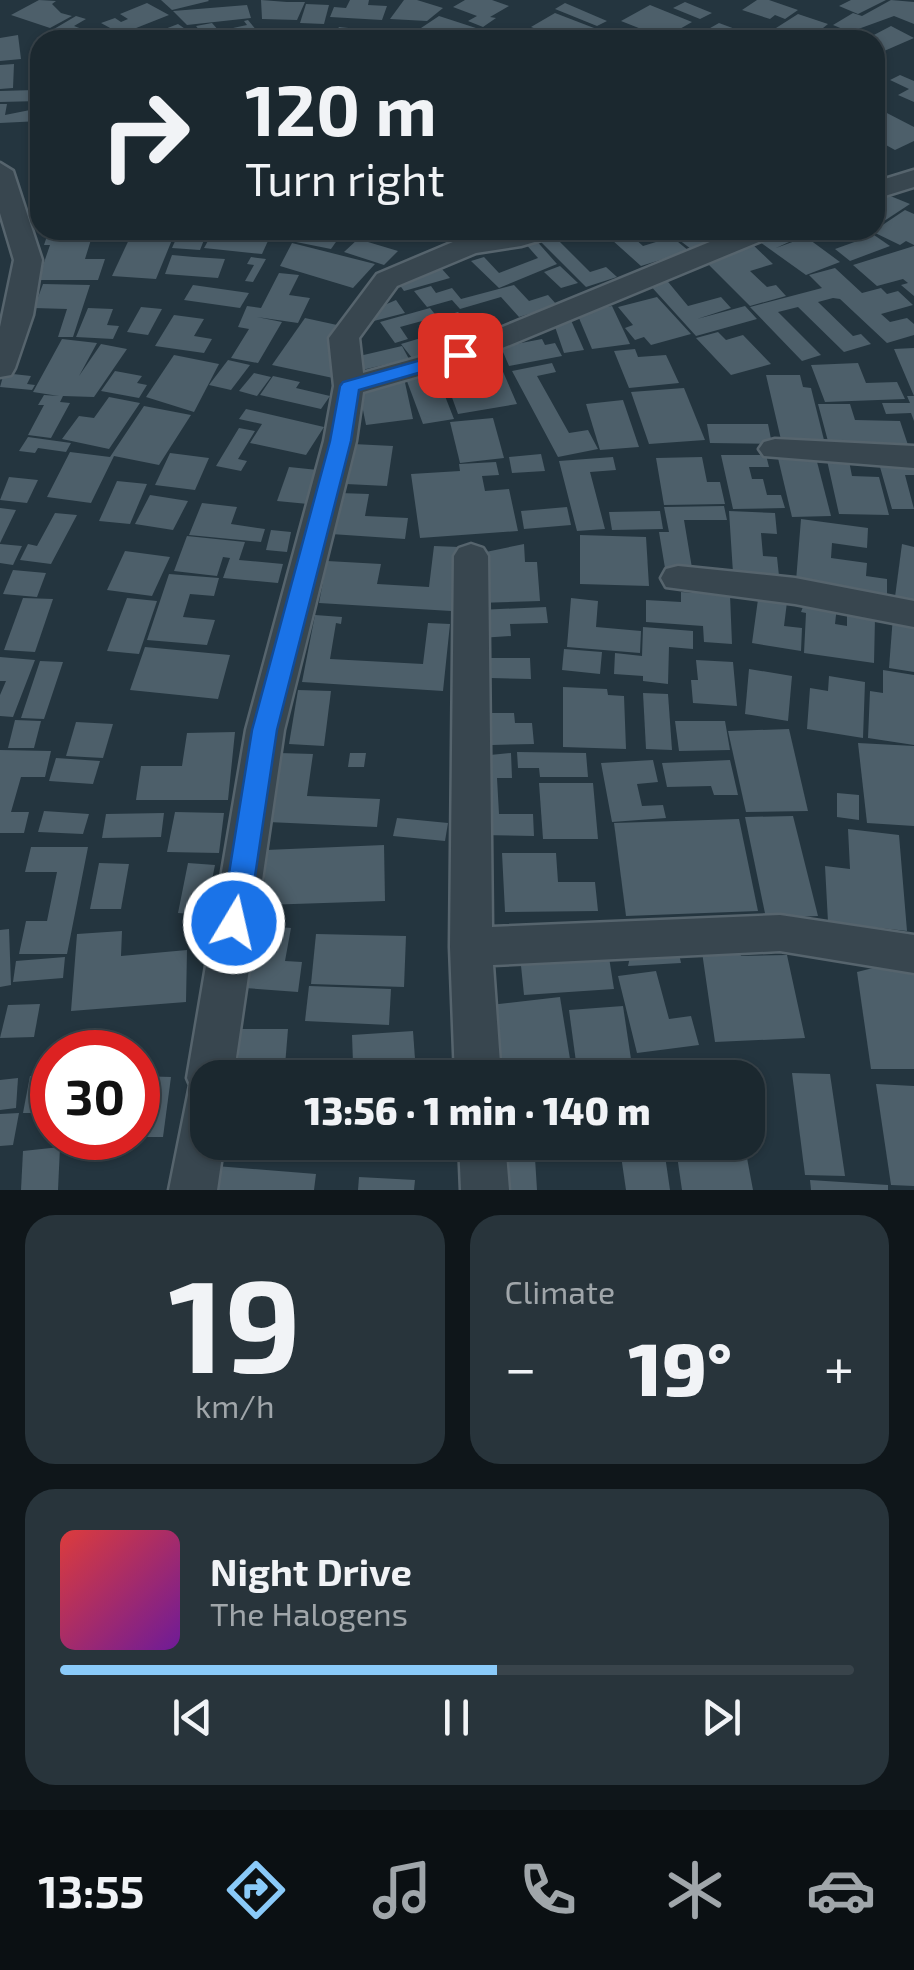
<!DOCTYPE html>
<meta charset="utf-8">
<style>
body{margin:0;font-family:"Exo 2",sans-serif;background:#28343b;color:#f1f3f6;height:100vh;display:flex;flex-direction:column;font-size:38px;white-space:nowrap}
*{box-sizing:border-box;margin:0}
p{font-size:32px;color:#a0a6aa}
.icon{flex:none;width:55px;height:55px;fill:none;stroke:currentColor;stroke-width:2;stroke-linecap:round;stroke-linejoin:round}
.map{position:relative;height:1190px;overflow:hidden}
.sheet{display:flex;flex-direction:column;gap:25px;padding:25px;background:#0f161a;flex:1}
.sheet>*{flex:none}
.guide{position:absolute;left:30px;top:30px;width:855px;height:210px;border-radius:30px;box-shadow:0 2px 8px #0004,0 0 0 2px #39444b;background:#1b282f;color:#f1f3f6;overflow:hidden}
.speed{position:absolute;left:30px;top:1030px;display:flex;gap:20px;font-size:50px;font-weight:700;text-align:center}
.speed>*{display:grid;place-content:center;width:130px;height:130px;border-radius:50%;background:#1b282f;box-shadow:0 2px 8px #0004,0 0 0 2px #39444b;line-height:1}
.speed .limit{border:15px solid #d22;background:#fff;color:#111}
.pin{position:absolute;display:grid;place-items:center;width:85px;height:85px;color:#fff;margin:-42px;border-radius:20px;box-shadow:0 5px 15px #0006}
.me{position:absolute;width:110px;margin:-55px;rotate:9deg;stroke-linejoin:round;filter:drop-shadow(0 0 8px #0008)}
.turn{display:flex;align-items:center;gap:35px;height:210px;padding:0 50px;font-size:45px}
.turn .icon{width:130px;height:130px;stroke-width:2.5}
.turn b{display:block;font-size:70px;line-height:85px}
.big{font-size:75px;font-weight:800;line-height:1.1}
.sheet .tile{flex:1;display:flex;flex-direction:column;justify-content:center;gap:15px;min-width:0;padding:0 35px;border-radius:30px;background:#28343b}
.sheet .dial{align-items:center;gap:0}
.dial b{font-size:130px;line-height:1}
.song{display:flex;align-items:center;gap:30px}
.cover{width:120px;height:120px;border-radius:15px;background:linear-gradient(135deg,hsl(0 70% 55%),hsl(280 70% 35%))}
.played{height:10px;border-radius:5px;background:linear-gradient(90deg,#8acaf9 55%,#39444b 55%)}
.keys{display:flex;justify-content:space-around;direction:ltr}
.heat{display:flex;justify-content:space-between;align-items:center;font-size:55px;direction:ltr}
.sheet .tiles{flex:1;display:grid;gap:25px;grid-template-columns:1fr 1fr}
.tile:last-child{grid-column:span 2}
.trip{position:absolute;left:190px;top:1060px;width:575px;height:100px;border-radius:30px;background:#1b282f;box-shadow:0 2px 8px #0004,0 0 0 2px #39444b;font-weight:800;line-height:100px;text-align:center}
.menu{display:flex;height:160px;justify-content:space-around;align-items:center;background:#0b1013;color:#a0a6aa}
.menu .icon{width:70px;height:70px}
.menu .active{color:#8acaf9}
.menu b{font-size:45px;color:#f1f3f6}
.map>svg:first-child{display:block}
.building{fill:#4d5f6a}
.lines{fill:none;stroke-linecap:round;stroke-linejoin:round}
.minor-casing{stroke:#56646d;stroke-width:5}
.minor{fill:#38464f;fill-rule:evenodd}
.route{fill:#1a73e8;stroke:#114b97;stroke-width:2.5}
</style>
<div class="map">
<svg width="914" height="1190" viewBox="0 0 914 1190">
<rect width="100%" height="100%" fill="#24353f"/>
<g class="building">
<polygon points="39,0 56,1 52,4 61,13 72,16 50,28 11,15"/>
<polygon points="161,0 208,0 209,1 172,10"/>
<polygon points="261,0 287,2 305,2 297,20 262,19"/>
<polygon points="350,0 369,0 368,5 387,6 382,20 330,17 334,7 346,8"/>
<polygon points="404,0 417,0 443,8 427,21 390,19"/>
<polygon points="465,0 492,0 509,6 490,17 496,18 483,27 468,21 477,16 453,7"/>
<polygon points="757,0 769,0 798,10 785,19 775,15 770,19 742,10"/>
<polygon points="851,0 886,0 858,14 839,6"/>
<polygon points="891,0 914,2 914,24 894,16 850,32 833,25 853,13 862,16"/>
<polygon points="685,2 712,13 700,19 673,8"/>
<polygon points="147,3 169,15 121,34 101,23 115,18 121,22 128,19 120,14"/>
<polygon points="565,3 607,21 597,26 555,9"/>
<polygon points="306,4 329,5 324,24 300,23"/>
<polygon points="247,5 251,18 187,25 173,11"/>
<polygon points="650,5 692,22 664,38 621,21"/>
<polygon points="555,13 594,28 573,40 565,40 531,27"/>
<polygon points="798,14 828,24 808,40 788,40 795,35 776,28"/>
<polygon points="76,16 86,19 74,26 90,32 80,37 54,29"/>
<polygon points="439,16 479,29 466,37 459,35 453,38 421,28"/>
<polygon points="248,20 257,31 214,40 207,40 196,26 212,23 219,31 247,25 244,21"/>
<polygon points="719,23 754,36 771,40 689,40"/>
<polygon points="178,24 194,35 181,39 165,29"/>
<polygon points="891,26 914,38 875,55 875,43 879,40 870,37"/>
<polygon points="339,27 386,32 382,40 332,38"/>
<polygon points="482,29 512,39 512,40 469,37"/>
<polygon points="284,32 331,35 329,40 280,40"/>
<polygon points="18,35 21,59 0,61 0,38"/>
<polygon points="14,64 13,88 0,89 0,65"/>
<polygon points="40,75 40,101 0,102 0,91 35,90"/>
<polygon points="900,75 914,81 914,102 898,95 909,89 890,80"/>
<polygon points="0,104 7,104 5,115 40,108 40,121 0,123"/>
<polygon points="883,111 914,127 914,141 895,150 875,139 875,115"/>
<polygon points="883,193 910,204 875,227 875,197"/>
<polygon points="40,199 40,228 32,229 32,200"/>
<polygon points="905,210 914,214 914,245 906,241 900,245 869,230 875,230"/>
<polygon points="49,230 94,230 85,259 105,259 98,280 38,280 50,245 44,245"/>
<polygon points="180,230 208,230 200,250 172,248"/>
<polygon points="214,230 273,230 262,254 204,248"/>
<polygon points="294,230 333,230 343,232 331,249 286,240"/>
<polygon points="556,230 570,239 560,242 590,272 606,267 617,277 586,287 535,236"/>
<polygon points="625,230 643,246 672,237 689,251 641,266 602,231"/>
<polygon points="666,230 722,230 728,235 691,249"/>
<polygon points="776,230 792,230 802,236 776,248 806,237 840,262 806,275 757,240"/>
<polygon points="132,233 174,235 156,279 112,276"/>
<polygon points="874,235 890,246 850,261 835,249"/>
<polygon points="534,238 557,264 499,288 471,261 484,257 499,273 538,258 524,242"/>
<polygon points="358,239 398,251 384,265 344,252"/>
<polygon points="749,241 773,264 750,271 767,287 776,285 786,296 750,306 704,260"/>
<polygon points="292,243 375,264 353,288 280,266"/>
<polygon points="914,246 914,296 901,285 908,283 903,279 877,286 853,265"/>
<polygon points="172,255 194,257 225,259 218,278 165,274"/>
<polygon points="251,257 266,259 253,282 245,281 254,265 247,264"/>
<polygon points="560,266 578,283 561,288 544,272"/>
<polygon points="441,268 450,278 404,291 396,280"/>
<polygon points="835,268 862,293 881,288 887,294 898,291 913,305 881,314 890,322 907,318 914,324 914,335 887,343 840,299 833,298 818,302 853,336 861,334 871,344 844,352 798,307 778,312 821,355 802,361 750,307 822,288 809,275"/>
<polygon points="279,273 299,275 289,295 310,298 298,323 257,317 282,322 258,363 231,358 249,329 238,327 247,306 261,308"/>
<polygon points="664,277 688,306 721,297 731,308 697,319 745,306 757,319 696,336 648,283"/>
<polygon points="43,284 90,285 73,337 58,337 67,309 34,308"/>
<polygon points="193,285 249,293 240,308 184,300"/>
<polygon points="514,285 529,301 548,295 557,305 519,317 501,297 460,309 452,300 427,307 414,291 431,286 436,293 452,288 461,299"/>
<polygon points="657,297 691,334 651,345 644,337 635,340 625,328 633,325 618,307"/>
<polygon points="396,300 405,313 366,323 373,310"/>
<polygon points="612,306 630,344 592,349 576,311"/>
<polygon points="141,307 162,309 148,335 127,332"/>
<polygon points="88,308 113,309 107,325 119,326 113,339 76,337"/>
<polygon points="430,308 438,318 458,312 471,326 484,322 493,331 454,343 433,318 400,327 408,339 395,343 380,322"/>
<polygon points="174,315 204,319 194,336 212,339 204,353 155,346"/>
<polygon points="305,318 337,325 333,378 272,365"/>
<polygon points="570,318 584,350 564,353 553,321"/>
<polygon points="718,332 726,340 743,335 771,364 731,375 696,338"/>
<polygon points="431,335 442,349 412,358 401,344"/>
<polygon points="516,338 516,344 542,339 545,345 555,343 562,356 509,366 500,345"/>
<polygon points="62,339 97,343 79,376 101,344 127,349 94,397 63,396 60,402 70,403 51,438 28,435 44,405 38,405 44,395 59,396 33,392"/>
<polygon points="402,346 409,359 362,370 355,357"/>
<polygon points="914,348 914,421 911,413 886,414 882,403 910,403 907,396 914,396 894,349"/>
<polygon points="635,349 638,357 666,355 679,383 629,388 614,351"/>
<polygon points="494,351 517,404 458,414 450,392 484,387 476,360"/>
<polygon points="174,355 219,364 194,412 146,397"/>
<polygon points="228,360 250,365 231,390 209,385"/>
<polygon points="552,363 556,372 537,376 569,433 588,430 598,449 558,457 512,371"/>
<polygon points="858,363 866,383 897,382 905,399 825,402 811,365"/>
<polygon points="465,367 473,386 443,391 454,419 423,424 405,376"/>
<polygon points="115,371 142,376 137,383 147,385 139,398 101,391"/>
<polygon points="4,373 31,376 27,384 35,385 32,390 0,387"/>
<polygon points="254,373 271,377 257,396 239,391"/>
<polygon points="766,375 800,375 803,387 811,388 825,444 782,444"/>
<polygon points="273,376 300,382 296,388 330,396 321,409 260,395"/>
<polygon points="404,378 413,419 366,425 359,390 381,387 379,380"/>
<polygon points="684,388 705,440 649,444 631,392"/>
<polygon points="109,397 140,403 109,449 62,439 79,416 94,418"/>
<polygon points="623,400 639,447 600,450 586,404"/>
<polygon points="818,404 850,404 855,420 900,421 908,445 829,445"/>
<polygon points="144,406 191,415 159,465 114,456 91,503 47,497 70,452 110,457"/>
<polygon points="246,409 324,427 306,455 250,443 262,424 239,419"/>
<polygon points="493,418 504,458 460,463 450,422"/>
<polygon points="707,424 768,424 772,444 710,443"/>
<polygon points="239,428 255,431 238,459 247,461 241,471 216,466"/>
<polygon points="28,437 71,443 66,452 38,448 35,453 19,451"/>
<polygon points="353,444 393,446 387,486 346,484"/>
<polygon points="170,453 209,458 195,490 155,485"/>
<polygon points="541,454 545,471 512,473 509,457"/>
<polygon points="777,454 815,454 831,516 792,517"/>
<polygon points="721,455 766,455 769,467 749,467 752,479 763,479 767,495 781,495 785,508 733,509"/>
<polygon points="826,456 848,456 852,476 879,477 889,515 839,514"/>
<polygon points="613,457 616,470 590,472 605,529 577,531 559,461"/>
<polygon points="702,457 707,482 720,482 725,504 664,505 656,458"/>
<polygon points="878,460 914,460 914,475 905,475 914,509 892,509"/>
<polygon points="496,462 499,475 482,476 485,491 509,489 518,531 420,538 411,474 460,471 459,464"/>
<polygon points="289,467 318,470 308,504 277,501"/>
<polygon points="9,477 38,480 27,503 0,500"/>
<polygon points="117,481 147,484 130,524 99,521"/>
<polygon points="339,493 369,494 365,516 408,518 405,539 331,534"/>
<polygon points="150,495 188,501 173,530 135,524"/>
<polygon points="202,503 237,507 231,524 265,529 261,542 189,535"/>
<polygon points="724,506 727,520 684,520 692,568 665,568 659,532 669,532 664,507"/>
<polygon points="567,507 571,525 524,529 521,511"/>
<polygon points="0,508 16,510 0,543"/>
<polygon points="660,511 663,529 612,530 609,512"/>
<polygon points="729,511 775,513 777,534 761,533 763,556 777,557 779,576 733,573"/>
<polygon points="55,513 77,515 51,564 20,560 28,544 37,546"/>
<polygon points="801,519 868,528 867,548 832,543 831,558 867,563 866,576 887,579 887,595 796,581"/>
<polygon points="271,530 291,532 287,552 266,550"/>
<polygon points="580,535 646,537 649,586 580,584"/>
<polygon points="187,536 245,542 239,560 283,564 278,583 223,578 230,558 223,557 217,576 174,571"/>
<polygon points="0,544 22,546 13,565 0,563"/>
<polygon points="524,544 525,562 537,562 540,601 477,603 476,554"/>
<polygon points="902,544 914,547 914,601 895,597"/>
<polygon points="434,546 459,547 451,611 319,603 327,561 381,564 377,584 429,587"/>
<polygon points="125,551 170,557 152,596 107,590"/>
<polygon points="13,570 46,573 37,597 3,594"/>
<polygon points="169,574 219,578 214,596 190,594 183,617 215,620 207,645 147,640"/>
<polygon points="681,592 730,595 732,644 704,642 703,626 646,622 646,600 681,602"/>
<polygon points="759,592 788,594 784,626 802,628 801,651 752,643"/>
<polygon points="23,598 53,599 35,652 4,650"/>
<polygon points="127,598 157,601 139,654 107,651"/>
<polygon points="571,598 598,601 596,627 641,631 640,653 567,647"/>
<polygon points="806,599 837,606 835,624 847,626 847,614 875,618 874,663 804,653 806,613 801,612"/>
<polygon points="546,607 548,623 510,624 511,636 480,638 479,610"/>
<polygon points="315,615 342,617 341,624 336,623 330,659 423,664 428,623 450,624 443,691 302,682"/>
<polygon points="893,616 914,620 914,672 889,668"/>
<polygon points="643,627 693,631 693,649 669,647 668,684 643,681 643,676 614,674 615,653 642,656"/>
<polygon points="145,647 230,655 218,699 130,690"/>
<polygon points="564,649 602,652 600,674 562,670"/>
<polygon points="0,657 35,660 13,717 0,716 0,695 6,681 0,681"/>
<polygon points="487,658 530,658 531,679 491,678 491,703 476,703"/>
<polygon points="696,660 733,662 737,706 693,703 691,680 698,680"/>
<polygon points="40,661 63,662 44,719 21,718"/>
<polygon points="749,669 792,676 788,721 745,714"/>
<polygon points="883,670 914,675 914,745 868,738 870,691 883,693"/>
<polygon points="829,676 865,682 863,738 807,729 810,688 828,691"/>
<polygon points="563,687 607,689 608,695 624,696 626,749 563,747"/>
<polygon points="298,690 331,691 324,746 289,744"/>
<polygon points="643,693 668,694 672,750 646,749"/>
<polygon points="491,713 514,713 515,723 532,723 534,744 492,745"/>
<polygon points="15,720 41,721 34,748 8,748"/>
<polygon points="675,721 725,721 730,750 679,751"/>
<polygon points="76,722 113,724 103,758 66,756"/>
<polygon points="789,729 808,811 746,812 728,731"/>
<polygon points="235,732 228,800 136,800 141,766 182,766 187,733"/>
<polygon points="858,743 914,746 914,826 867,823"/>
<polygon points="0,750 51,751 45,777 21,777 11,812 29,812 24,833 0,833"/>
<polygon points="517,752 586,753 588,777 540,777 539,768 518,768"/>
<polygon points="279,753 313,754 307,796 380,799 377,827 268,822"/>
<polygon points="350,753 366,753 364,767 348,767"/>
<polygon points="511,753 512,778 497,778 499,814 533,814 534,836 480,835 480,756"/>
<polygon points="56,758 100,761 93,784 49,781"/>
<polygon points="653,760 658,782 637,784 642,806 663,805 666,818 612,822 601,763"/>
<polygon points="730,760 738,795 714,795 711,786 667,787 662,763"/>
<polygon points="539,783 593,783 598,839 543,839"/>
<polygon points="837,793 859,795 859,820 837,817"/>
<polygon points="44,811 89,814 83,834 38,832"/>
<polygon points="175,812 224,813 219,853 167,852"/>
<polygon points="164,813 161,837 102,838 106,814"/>
<polygon points="793,816 818,916 766,918 745,817"/>
<polygon points="397,818 448,823 445,841 393,836"/>
<polygon points="739,819 758,911 626,916 614,823"/>
<polygon points="848,829 899,835 907,931 828,922 825,866 850,869"/>
<polygon points="384,845 385,901 263,905 266,850"/>
<polygon points="31,847 88,847 67,954 19,954 26,921 47,921 57,872 25,872"/>
<polygon points="502,853 556,853 558,882 595,882 598,911 505,912"/>
<polygon points="99,863 129,864 121,909 90,909"/>
<polygon points="188,863 215,865 205,915 178,913"/>
<polygon points="257,925 291,928 285,961 302,962 298,992 245,988"/>
<polygon points="9,929 11,985 0,987 0,930"/>
<polygon points="122,931 121,956 187,950 186,1002 71,1011 77,934"/>
<polygon points="316,934 406,936 404,987 311,984"/>
<polygon points="738,944 741,956 787,955 805,1038 715,1042 702,952"/>
<polygon points="632,948 678,949 681,963 628,966"/>
<polygon points="608,951 614,989 524,995 520,956"/>
<polygon points="65,957 63,978 13,982 16,961"/>
<polygon points="905,960 914,968 914,1069 871,1069 857,972"/>
<polygon points="656,971 669,1019 691,1016 699,1045 637,1053 618,976"/>
<polygon points="309,986 391,989 389,1025 305,1021"/>
<polygon points="560,997 570,1059 483,1067 481,1006"/>
<polygon points="40,1004 34,1037 0,1038 8,1005"/>
<polygon points="623,1006 631,1059 576,1062 569,1010"/>
<polygon points="241,1029 288,1029 284,1078 236,1078"/>
<polygon points="413,1031 415,1059 353,1063 352,1035"/>
<polygon points="353,1064 450,1069 449,1078 351,1078"/>
<polygon points="730,1069 732,1078 664,1078 664,1072"/>
<polygon points="792,1073 830,1074 845,1176 805,1175"/>
<polygon points="30,1076 52,1076 52,1113 23,1113"/>
<polygon points="138,1076 171,1077 163,1137 138,1137"/>
<polygon points="18,1078 16,1108 0,1110 0,1080"/>
<polygon points="876,1084 914,1086 914,1186 891,1185"/>
<polygon points="19,1113 13,1145 0,1146 0,1114"/>
<polygon points="493,1142 534,1142 537,1190 495,1190"/>
<polygon points="619,1142 663,1142 670,1190 626,1190"/>
<polygon points="675,1142 744,1142 753,1190 682,1190"/>
<polygon points="60,1147 58,1190 21,1190 23,1151"/>
<polygon points="216,1166 316,1174 314,1190 211,1190"/>
<polygon points="359,1177 415,1180 414,1190 358,1190"/>
<polygon points="810,1180 888,1185 888,1190 811,1190"/>
</g>
<g class="lines">
<defs>
<g id="minor">
<polygon points="0,163 13,171 42,260 33,315 15,368 11,375 0,377 0,327 14,260 0,213"/>
<polygon points="914,170 914,187 875,199 875,182"/>
<polygon points="516,230 559,230 555,236 521,246 476,253 397,286 359,338 363,373 449,349 739,230 777,230 773,236 471,361 363,392 356,441 284,730 233,1078 208,1078 208,1142 224,1142 217,1190 169,1190 190,1085 187,1078 246,730 324,441 334,386 329,338 377,274 460,239"/>
<polygon points="775,439 914,446 914,468 764,456 759,449 764,442"/>
<polygon points="471,544 483,548 488,556 492,927 780,915 914,935 914,973 780,951 493,965 501,1078 455,1078 450,947 454,556 459,548"/>
<polygon points="678,566 795,578 914,601 914,627 795,604 666,587 661,578 666,569"/>
<polygon points="459,1142 505,1142 509,1190 461,1190"/>
</g>
</defs>
<use href="#minor" class="minor-casing"/>
<use href="#minor" class="minor"/>
</g>
<polygon class="route" points="460,349 469,355 467,359 359,390 351,441 277,730 248,923 244,931 234,935 225,931 221,923 252,730 330,441 340,386 343,382"/>
</svg>
<div class="speed"><div class="limit">30</div></div>
<div class="pin" style="left:460px;top:355px;background:#d93025"><svg class="icon" aria-label="arrive" viewBox="0 0 24 24"><path d="M6 21V4h12l-3 4 3 4H6"/></svg></div>
<svg class="me" style="left:234px;top:923px" viewBox="-20 -20 40 40"><circle r="17" fill="#1a73e8" stroke="#fff" stroke-width="3"/><path d="M0-11L8 9 0 5-8 9z" fill="#fff"/></svg>
<div class="trip">13:56 · 1 min · 140 m</div>
<div class="guide">
<div class="turn"><svg class="icon" aria-label="right" viewBox="0 0 24 24"><path d="M7 20v-9h11M14 6l5 5-5 5"/></svg><div><b>120 m</b>Turn right</div></div>
</div>
</div>
<section class="sheet">
<div class="tiles">
<div class="tile dial"><b>19</b><p>km/h</p></div>
<div class="tile"><p>Climate</p>
<div class="heat"><a>−</a><b class="big">19°</b><a>+</a></div>
</div>
<div class="tile">
<div class="song"><i class="cover"></i><div><b>Night Drive</b><p>The Halogens</p></div></div>
<div class="played"></div>
<div class="keys"><svg class="icon" aria-label="previous" viewBox="0 0 24 24"><path d="M18 5L8 12l10 7zM5 5v14"/></svg><svg class="icon" aria-label="pause" viewBox="0 0 24 24"><path d="M8 5v14M16 5v14"/></svg><svg class="icon" aria-label="next" viewBox="0 0 24 24"><path d="M6 5l10 7-10 7zM19 5v14"/></svg></div>
</div>
</div>
</section>
<nav class="menu">
<b>13:55</b>
<svg class="icon active" aria-label="directions" viewBox="0 0 24 24"><path d="M12 3l9 9-9 9-9-9zM9 14v-3h6M13 9l2 2-2 2"/></svg>
<svg class="icon" aria-label="music" viewBox="0 0 24 24"><path d="M9 18V5l10-2v13"/><circle cx="6" cy="18" r="3"/><circle cx="16" cy="16" r="3"/></svg>
<svg class="icon" aria-label="phone" viewBox="0 0 24 24"><path d="M5 4h4l2 5-3 2q2 4 5 5l2-3 5 2v4C11 20 4 13 5 4z"/></svg>
<svg class="icon" aria-label="climate" viewBox="0 0 24 24"><path d="M12 3v18M4 7l16 10M4 17L20 7"/></svg>
<svg class="icon" aria-label="car" viewBox="0 0 24 24"><path d="M5 17H2v-5l4-1 3-4h7l3 4 3 1v5h-3M9 17h6M6 11h13"/><circle cx="7" cy="17" r="2"/><circle cx="17" cy="17" r="2"/></svg>
</nav>
